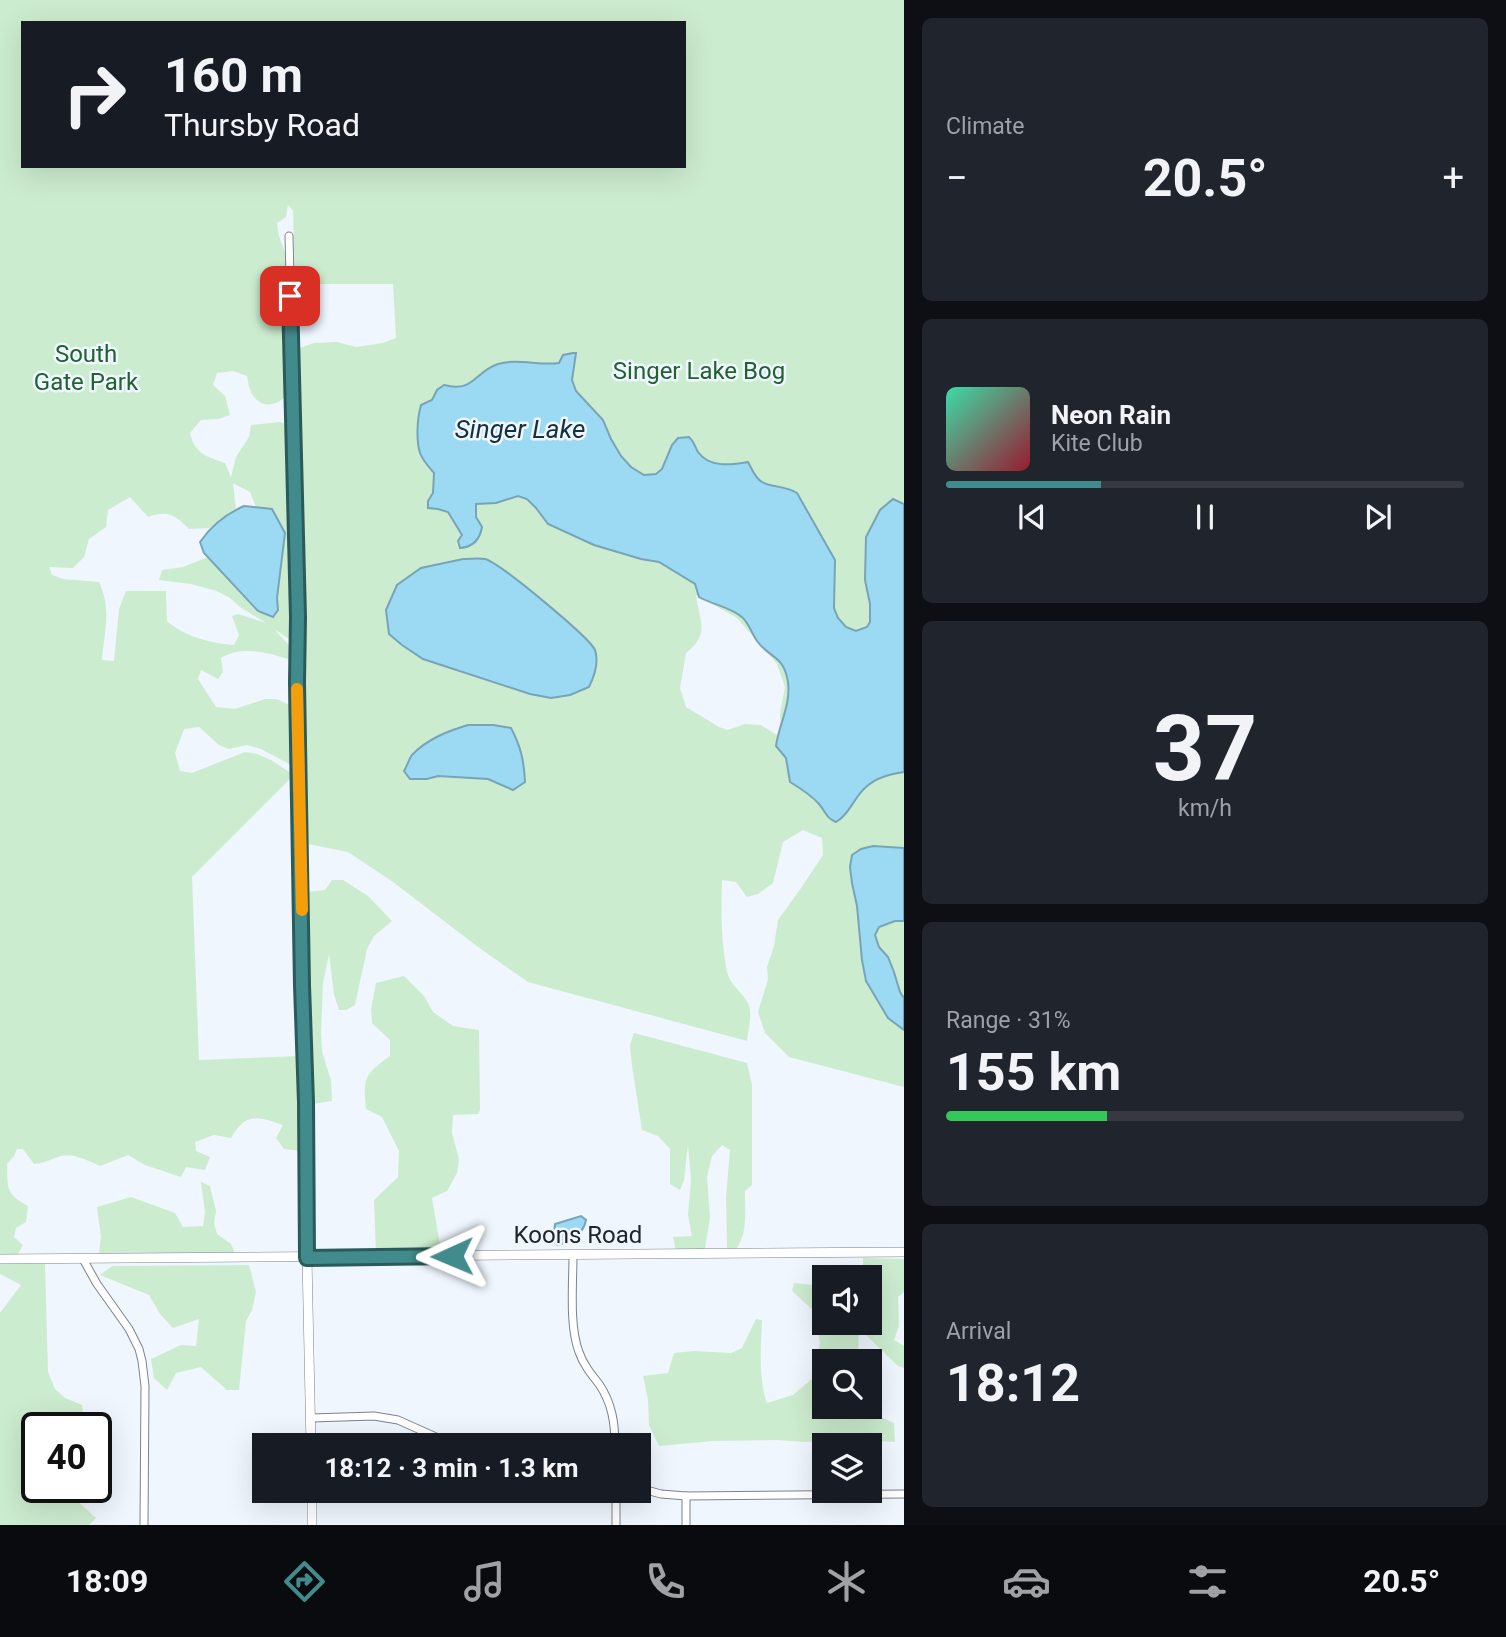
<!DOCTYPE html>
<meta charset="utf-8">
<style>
body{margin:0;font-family:Roboto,sans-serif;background:#20242c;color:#f1f3f6;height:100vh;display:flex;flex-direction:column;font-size:26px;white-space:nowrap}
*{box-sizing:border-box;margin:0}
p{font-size:23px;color:#9ea1a6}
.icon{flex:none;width:38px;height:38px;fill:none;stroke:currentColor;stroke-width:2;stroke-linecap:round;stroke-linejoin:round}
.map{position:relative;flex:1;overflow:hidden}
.panel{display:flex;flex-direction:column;gap:18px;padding:18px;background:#0d0f14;width:602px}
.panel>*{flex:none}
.guide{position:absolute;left:21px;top:21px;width:665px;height:147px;border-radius:0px;box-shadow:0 7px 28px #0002;background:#171b24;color:#f1f3f6;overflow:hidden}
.tools{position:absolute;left:812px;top:1265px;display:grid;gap:14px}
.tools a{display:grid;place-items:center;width:70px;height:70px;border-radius:0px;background:#171b24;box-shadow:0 7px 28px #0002;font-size:35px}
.speed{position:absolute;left:21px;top:1412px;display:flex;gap:14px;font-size:35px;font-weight:700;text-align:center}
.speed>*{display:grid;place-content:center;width:91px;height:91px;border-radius:50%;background:#171b24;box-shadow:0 7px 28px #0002;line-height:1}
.speed .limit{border:4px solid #111;border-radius:10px;background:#fff;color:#111}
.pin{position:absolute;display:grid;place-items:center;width:60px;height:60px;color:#fff;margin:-30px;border-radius:14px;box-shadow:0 4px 10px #0006}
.me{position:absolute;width:77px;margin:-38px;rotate:269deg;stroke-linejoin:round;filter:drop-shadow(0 0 5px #0008)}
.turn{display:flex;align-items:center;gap:24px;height:147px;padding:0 28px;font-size:32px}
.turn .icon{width:91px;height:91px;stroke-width:2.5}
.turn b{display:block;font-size:49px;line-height:60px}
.big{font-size:52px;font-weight:700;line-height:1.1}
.panel .card{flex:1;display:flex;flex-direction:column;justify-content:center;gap:10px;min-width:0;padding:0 24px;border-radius:10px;background:#20242c}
.panel .dial{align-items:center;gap:0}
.dial b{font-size:91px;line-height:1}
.song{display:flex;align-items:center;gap:21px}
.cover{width:84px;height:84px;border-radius:10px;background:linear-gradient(135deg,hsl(160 70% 55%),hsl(350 70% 35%))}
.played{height:7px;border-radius:4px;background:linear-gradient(90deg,#428b8c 30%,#363941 30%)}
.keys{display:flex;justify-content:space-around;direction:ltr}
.heat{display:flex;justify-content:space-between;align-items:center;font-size:38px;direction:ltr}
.charge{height:10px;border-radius:5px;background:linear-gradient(90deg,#34c759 31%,#363941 0)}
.trip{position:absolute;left:252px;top:1433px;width:399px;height:70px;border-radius:0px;background:#171b24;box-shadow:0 7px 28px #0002;font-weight:700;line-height:70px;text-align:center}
.menu{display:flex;height:112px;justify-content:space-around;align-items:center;background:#090b0e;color:#9ea1a6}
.menu .icon{width:49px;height:49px}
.menu .active{color:#428b8c}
.menu b{font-size:32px;color:#f1f3f6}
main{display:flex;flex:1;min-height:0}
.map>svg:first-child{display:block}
.green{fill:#cceccf;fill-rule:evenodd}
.water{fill:#9cdaf4;stroke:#77a4b7;stroke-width:2}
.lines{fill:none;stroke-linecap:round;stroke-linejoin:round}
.minor-casing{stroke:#7b838c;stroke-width:9}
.tertiary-casing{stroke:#7b838c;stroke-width:10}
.minor{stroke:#fff;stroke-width:7}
.tertiary{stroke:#fff;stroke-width:9}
.route-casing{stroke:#2b5a5b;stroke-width:18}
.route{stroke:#428b8c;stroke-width:12}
.slow{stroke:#f59e0b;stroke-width:12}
.labels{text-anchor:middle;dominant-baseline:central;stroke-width:5;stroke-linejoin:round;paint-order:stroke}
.park-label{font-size:24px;fill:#226231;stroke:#eff6fe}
.street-label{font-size:24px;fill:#222528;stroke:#eff6fe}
.water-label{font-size:26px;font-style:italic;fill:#14313d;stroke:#eff6fe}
</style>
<main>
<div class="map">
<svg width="904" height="1525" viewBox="0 0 904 1525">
<rect width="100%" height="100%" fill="#eff6fe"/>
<g class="green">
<path d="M0,0H904V1087L789,1057L765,1033L758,1012L768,979L767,967L774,946L778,920L801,888L823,855L822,838L803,830L783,842L773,883L758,894L747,897L736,882L722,880C721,910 721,941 727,972C730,985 742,992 748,1003C753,1013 748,1030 747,1041L528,982L478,947L393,882L348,852L303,843L297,349L314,343L337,342L356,347L383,343L396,338L393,284H295L293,211L288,205L286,217L277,223L279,236L285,253L288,394C277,406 262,410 252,394C249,389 248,381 247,376L233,371L217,373L213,385L225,396L230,415L218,419L201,420L190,433C194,453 207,457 225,463L231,477L236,457L249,437L251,425L279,422L288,424L294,642L274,629L290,646L291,660C268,653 243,645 221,658L223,672L218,679L201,670L198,679L216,707L235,709L265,699H277L294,707L295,764L291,765L261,749L247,745L229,749L219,745L199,727L184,729L175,753L180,771L192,773L245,752L257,754L271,760L294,775L192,877L199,1060L300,1056L303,1151L284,1149L276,1138L283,1125C259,1116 245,1112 231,1138L214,1135L195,1142L196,1151L210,1157L205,1170L186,1167L181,1177L145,1165L128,1155L100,1166C89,1161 73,1153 61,1156C50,1159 47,1163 34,1164L23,1149H17L14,1156L7,1164C8,1189 5,1193 28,1206L26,1222L16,1228L14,1237L23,1245L18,1254H0ZM23,23H684V166H23ZM233,483L250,492L256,507L272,509L285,533L277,598L278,610L227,577L208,557L183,567L162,570L159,580L191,584L217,591L230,598L240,607L266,623L238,614L232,616L239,635L234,645C210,643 185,637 167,621L166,591H126L119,609L114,661L102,660C104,632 112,610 99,582L63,579L52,575L49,567L73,568L84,557L89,539L106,527L108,510L130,497L148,517C168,510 175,515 189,529L210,528L236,510ZM696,595L737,618L777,664L785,687L780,714L782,751L776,746L777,735L761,725L745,724L728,730L719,727L686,707L680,688L686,653C711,633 699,621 696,595Z"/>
<polygon points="332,880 343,880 368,896 392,921 374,936 367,949 355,1005 346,1010 339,1010 334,994 329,954 323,983 321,1032 322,1051 331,1081 332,1101 312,1104 307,892 325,890"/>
<path d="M404,976L424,996L433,1012L453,1026L479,1030L480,1110L478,1114L453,1115L452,1133L459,1159L457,1173L447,1191L432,1198L441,1251L376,1255L374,1200L398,1177L399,1151L382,1117L366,1109C363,1077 364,1075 390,1056V1040L372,1023L371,1009L376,983Z"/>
<path d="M634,1033L747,1063L752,1085V1185L745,1191C745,1210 748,1234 736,1249L727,1248L726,1197L730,1150L722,1145L712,1156L707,1177L710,1218L705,1249L676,1250L673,1237L692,1236L688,1215L691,1180L688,1144L684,1180L680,1190L670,1184V1149L658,1136L642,1130L632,1066L630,1045Z"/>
<polygon points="201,1182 210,1186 216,1211 214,1223 217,1234 231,1244 237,1258 101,1259 99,1253 101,1237 97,1207 131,1197 175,1213 183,1227 203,1226 205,1212"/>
<polygon points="863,1258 904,1259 904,1292 898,1297 899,1326 894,1340 904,1346 904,1368 898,1366 866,1335 865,1323 870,1323 870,1278 863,1277"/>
<polygon points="0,1264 45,1264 48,1372 55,1389 65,1398 82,1405 83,1414 74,1428 37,1428 37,1488 57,1488 77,1501 96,1518 89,1525 0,1525 0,1313 21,1285 0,1274"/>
<polygon points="249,1265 256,1292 252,1310 246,1321 239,1390 227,1390 201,1367 176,1373 167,1390 154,1378 151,1359 181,1345 196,1346 199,1319 173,1328 160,1314 149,1295 100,1275 112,1266"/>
<path d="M794,1283L813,1285L824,1289V1323H859L858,1361L824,1362V1407H857L894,1423L895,1442L847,1439L806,1442L776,1440L714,1441L659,1446L649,1425L648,1400L643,1376L668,1373L674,1353L694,1351L731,1353L742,1348L756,1319L762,1320C761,1348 758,1377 767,1403L793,1395L814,1377L820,1343L815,1312L792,1291Z"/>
</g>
<g class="water">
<path d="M573,353H576L572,380L576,391L603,420L611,439L621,456L631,467L644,475L656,474L662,469L672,445L678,438L689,437C695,442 694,446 698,452C709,468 732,465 748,462C752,469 755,478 762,482C771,487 786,486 797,493L835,560L834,608L838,618L846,627L856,631L867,627L870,622V604L865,580L866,537L880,510L893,499L904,504V772C891,774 877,777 866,787C854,797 850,814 836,822C826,818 826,812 819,804C811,795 800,788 790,782L786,758L776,746C779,724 791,705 788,682C784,655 769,658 757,641C752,634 749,624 743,618C731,607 713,605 699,597L695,584L659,562L641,559L594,545L548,524L536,508L527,499L518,496L496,503L476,504V517L482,527C480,539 473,547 460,548L458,541L462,535L448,512L438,509L428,508V501L433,493L434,473C429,467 423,461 420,453C416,440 417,419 421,405L432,400L437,390L444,385C474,393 474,372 498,364C518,358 539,366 559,363L563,355Z"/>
<path d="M244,506L272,509L285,533L277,598L278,610L273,617L258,611L204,553L200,542C211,526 226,514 244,506Z"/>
<path d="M463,559C470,559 479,558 485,559C500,563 589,637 595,650C599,662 594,677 589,687L570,695L551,698L530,694L423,659L402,645L389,634L386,610L397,585L421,568Z"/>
<path d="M468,725H493L511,728C521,747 524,761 525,782L513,790L488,779L438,776L427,779H410L404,771C407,766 409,759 412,755C427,739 448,731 468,725Z"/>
<polygon points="873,846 904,848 904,921 895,921 879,927 875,935 879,947 888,957 894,972 900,992 904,998 904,1030 888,1018 866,981 862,960 857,906 852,883 850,867 852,855 861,849"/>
<path d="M581,1216L586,1220C583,1235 571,1242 557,1245L553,1240L555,1224Z"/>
</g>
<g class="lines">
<defs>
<g id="minor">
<polyline points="289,236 298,616 298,779 306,1102 307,1258"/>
<path d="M573,1255C573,1284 569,1326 579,1352C583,1364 591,1374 599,1384C612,1403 615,1423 615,1446"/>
<polyline points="83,1259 97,1284 129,1329 139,1349 142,1361 145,1386 144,1525"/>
<polyline points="311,1418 374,1416 398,1420 456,1446"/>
<polyline points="639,1488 661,1494 686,1496 904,1494"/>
<polyline points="616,1491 616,1525"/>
<polyline points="686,1496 686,1525"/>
</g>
<g id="tertiary">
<polyline points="307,1258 311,1446"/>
<path d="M0,1259C301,1258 603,1253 904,1252"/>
<polyline points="312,1491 312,1525"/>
</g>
</defs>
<use href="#minor" class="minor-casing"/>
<use href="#tertiary" class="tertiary-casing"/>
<use href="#minor" class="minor"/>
<use href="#tertiary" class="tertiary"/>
</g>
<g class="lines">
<defs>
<polyline id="route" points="290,296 298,617 297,683 302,985 306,1102 307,1258 452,1256"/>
</defs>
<use href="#route" class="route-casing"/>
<use href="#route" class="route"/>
<polyline class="slow" points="297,689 302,910"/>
</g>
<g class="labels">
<g class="park-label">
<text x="86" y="354">South<tspan x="86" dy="28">Gate Park</tspan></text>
<text x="699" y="371">Singer Lake Bog</text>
</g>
<g class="street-label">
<text x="578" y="1235">Koons Road</text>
</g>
<g class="water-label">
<text x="520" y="429">Singer Lake</text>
</g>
</g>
</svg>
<div class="tools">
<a><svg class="icon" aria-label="sound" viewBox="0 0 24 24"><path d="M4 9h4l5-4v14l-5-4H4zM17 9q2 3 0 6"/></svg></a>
<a><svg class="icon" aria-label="search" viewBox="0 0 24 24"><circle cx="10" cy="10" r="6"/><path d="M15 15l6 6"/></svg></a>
<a><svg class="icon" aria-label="layers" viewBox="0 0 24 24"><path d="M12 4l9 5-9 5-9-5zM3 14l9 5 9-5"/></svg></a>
</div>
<div class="speed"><div class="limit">40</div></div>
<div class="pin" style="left:290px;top:296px;background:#d93025"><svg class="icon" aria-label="arrive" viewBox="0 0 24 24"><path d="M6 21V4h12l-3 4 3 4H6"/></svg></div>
<svg class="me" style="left:452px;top:1256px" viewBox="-20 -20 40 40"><path d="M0-17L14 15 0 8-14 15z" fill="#428b8c" stroke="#fff" stroke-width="4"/></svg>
<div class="trip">18:12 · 3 min · 1.3 km</div>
<div class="guide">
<div class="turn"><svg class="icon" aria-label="right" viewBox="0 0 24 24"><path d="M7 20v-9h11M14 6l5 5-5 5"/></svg><div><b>160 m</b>Thursby Road</div></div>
</div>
</div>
<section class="panel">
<div class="card"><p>Climate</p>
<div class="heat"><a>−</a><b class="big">20.5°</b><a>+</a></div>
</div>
<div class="card">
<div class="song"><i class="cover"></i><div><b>Neon Rain</b><p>Kite Club</p></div></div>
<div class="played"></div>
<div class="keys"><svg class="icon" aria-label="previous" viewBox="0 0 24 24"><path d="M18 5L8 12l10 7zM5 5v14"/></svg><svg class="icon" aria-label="pause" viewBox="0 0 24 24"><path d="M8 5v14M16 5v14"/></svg><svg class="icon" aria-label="next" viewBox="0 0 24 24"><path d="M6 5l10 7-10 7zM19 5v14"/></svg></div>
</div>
<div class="card dial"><b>37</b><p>km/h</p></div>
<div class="card"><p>Range · 31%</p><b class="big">155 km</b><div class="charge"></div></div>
<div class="card"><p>Arrival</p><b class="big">18:12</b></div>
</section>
</main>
<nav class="menu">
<b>18:09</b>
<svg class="icon active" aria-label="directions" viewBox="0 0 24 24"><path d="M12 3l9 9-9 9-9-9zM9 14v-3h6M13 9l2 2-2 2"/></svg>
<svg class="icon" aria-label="music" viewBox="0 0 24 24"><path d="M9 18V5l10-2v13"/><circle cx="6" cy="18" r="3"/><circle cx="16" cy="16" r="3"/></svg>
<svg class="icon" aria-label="phone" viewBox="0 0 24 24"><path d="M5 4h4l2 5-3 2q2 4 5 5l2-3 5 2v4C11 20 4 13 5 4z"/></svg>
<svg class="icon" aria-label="climate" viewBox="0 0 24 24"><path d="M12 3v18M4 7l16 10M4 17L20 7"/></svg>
<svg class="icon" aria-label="car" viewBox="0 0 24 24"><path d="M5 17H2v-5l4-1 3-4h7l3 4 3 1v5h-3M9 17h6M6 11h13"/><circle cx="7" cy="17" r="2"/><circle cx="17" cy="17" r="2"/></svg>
<svg class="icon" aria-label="filters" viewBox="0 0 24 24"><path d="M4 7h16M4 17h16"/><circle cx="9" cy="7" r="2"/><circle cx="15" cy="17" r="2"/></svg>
<b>20.5°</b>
</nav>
